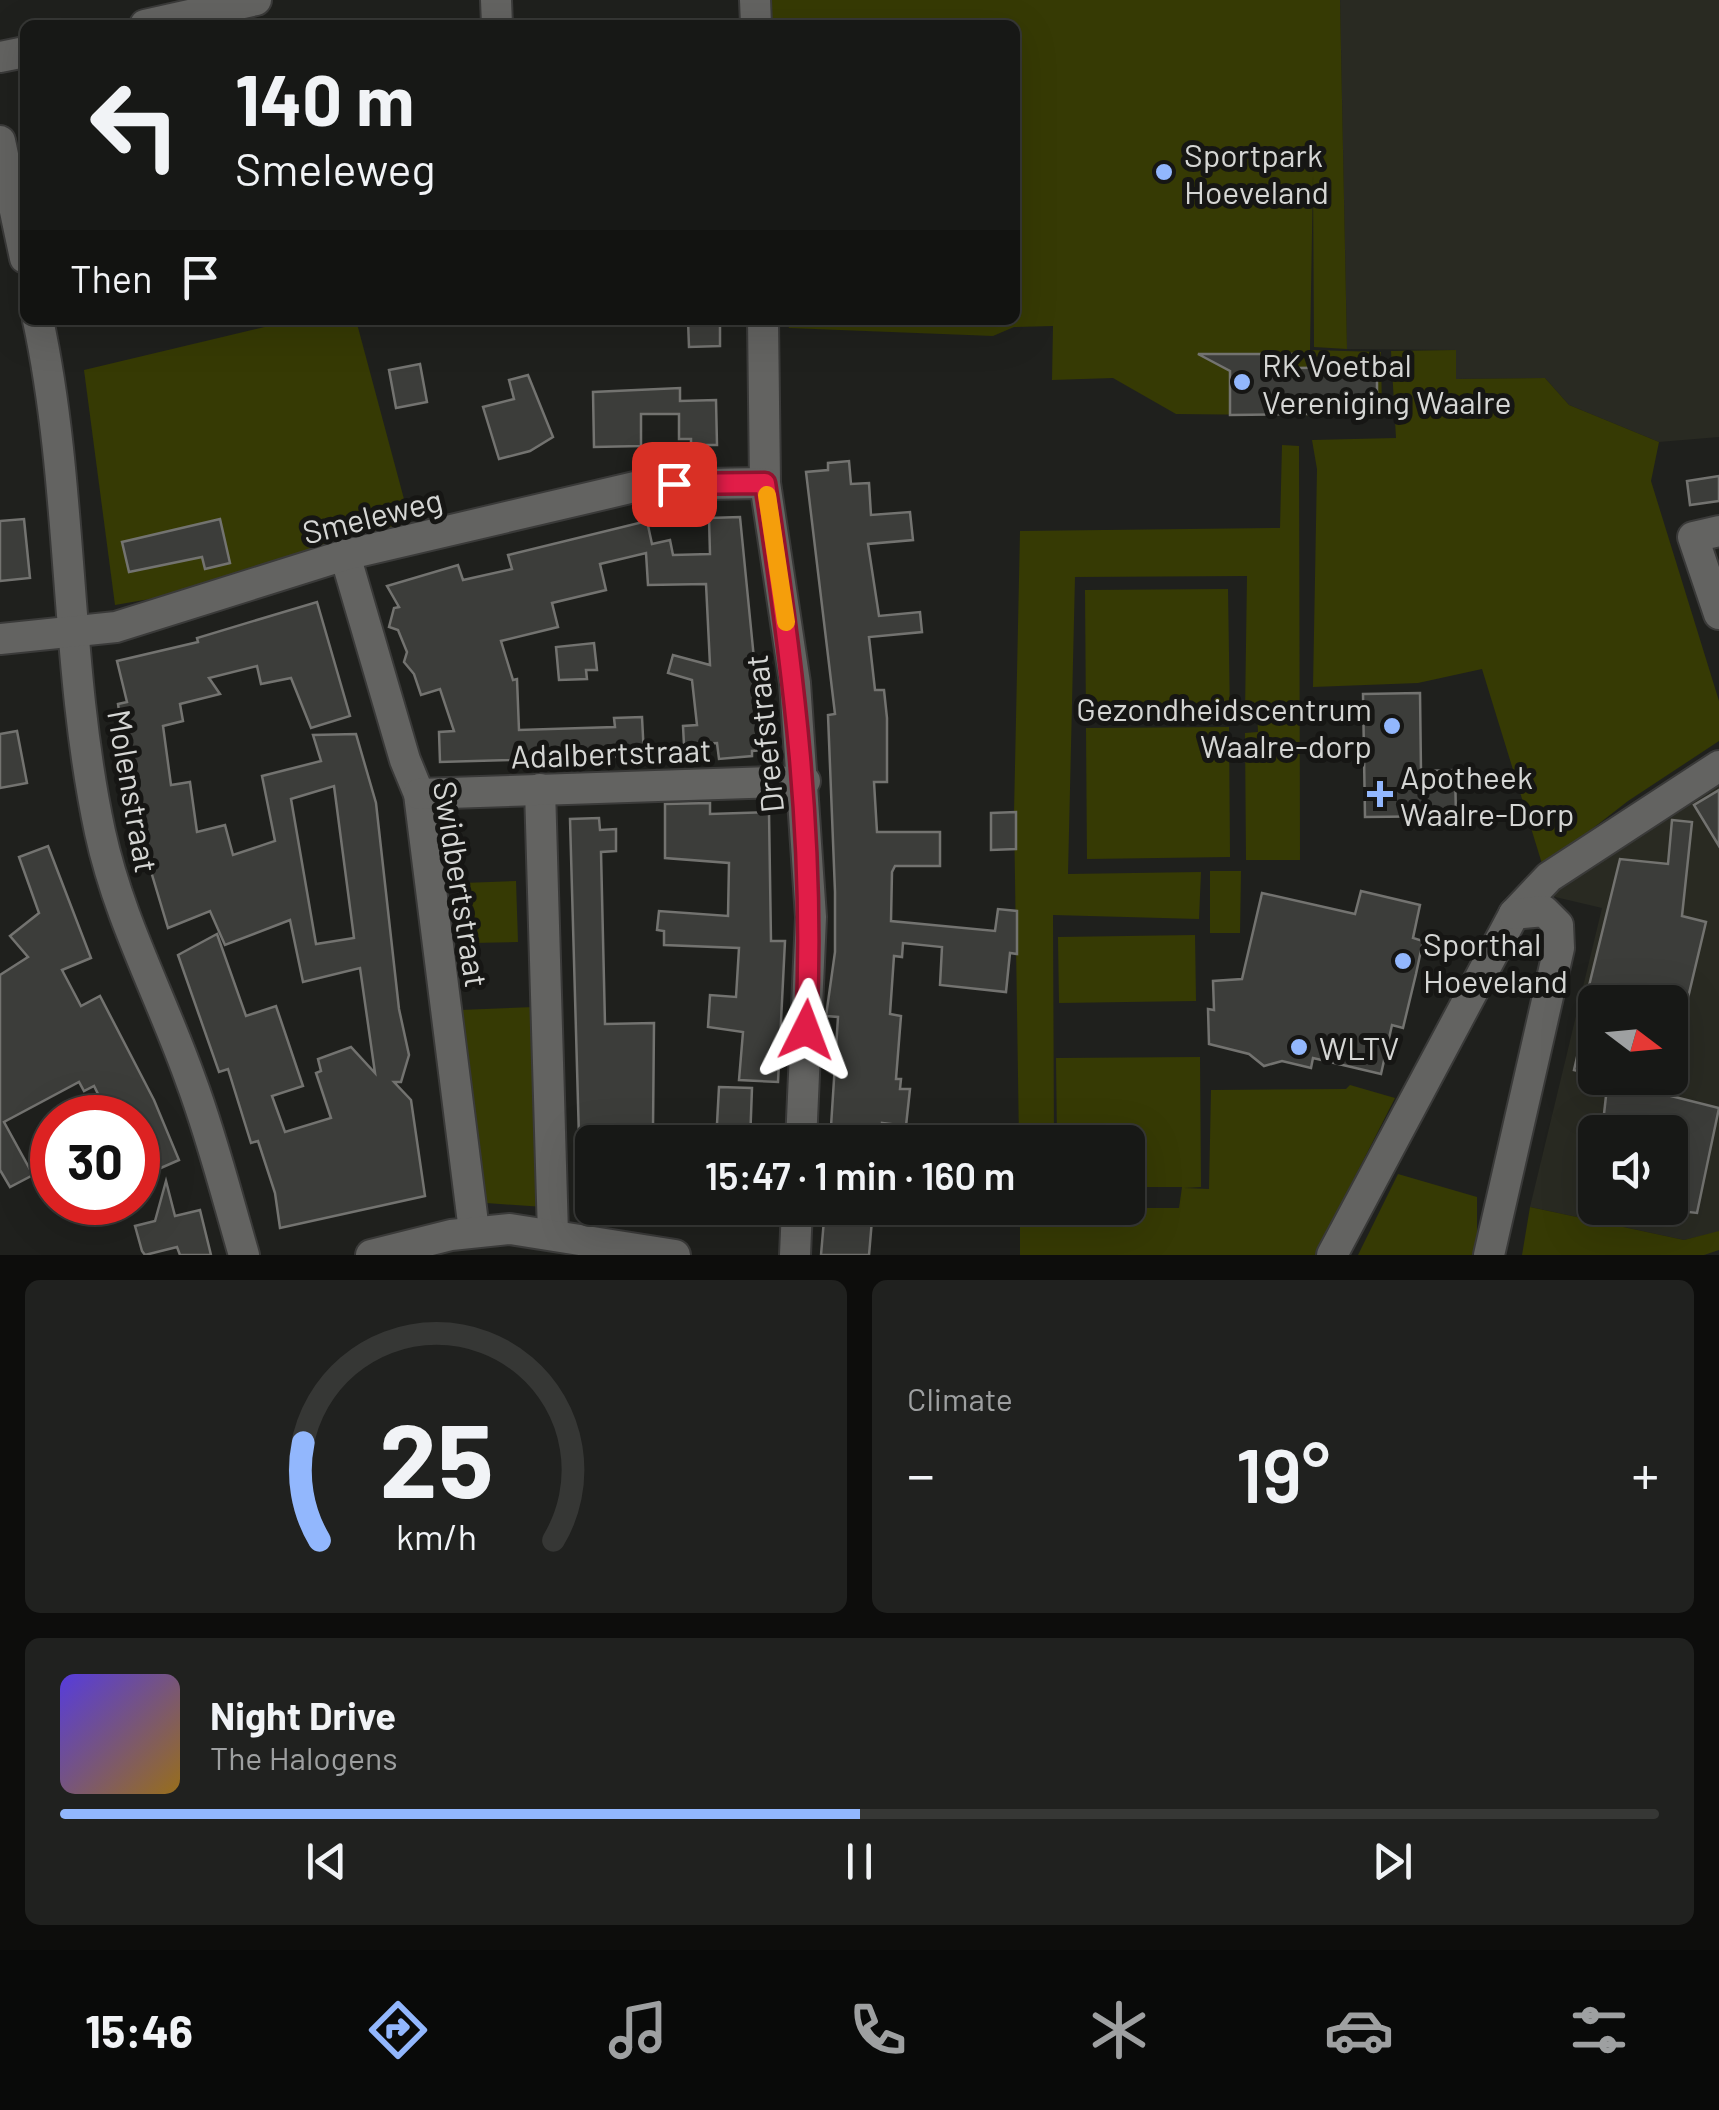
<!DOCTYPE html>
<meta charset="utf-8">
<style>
body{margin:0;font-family:Barlow,sans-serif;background:#20211f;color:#f1f3f6;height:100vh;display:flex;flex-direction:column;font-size:38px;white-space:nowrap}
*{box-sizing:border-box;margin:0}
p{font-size:32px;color:#9ea0a1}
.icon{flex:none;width:55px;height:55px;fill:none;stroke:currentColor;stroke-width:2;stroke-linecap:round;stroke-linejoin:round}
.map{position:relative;height:1255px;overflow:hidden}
.drawer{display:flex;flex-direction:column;gap:25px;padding:25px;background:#0d0d0c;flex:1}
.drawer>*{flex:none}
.banner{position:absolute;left:20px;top:20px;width:1000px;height:305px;border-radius:15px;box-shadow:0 10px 40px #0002,0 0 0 2px #363735;background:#171816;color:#f1f3f6;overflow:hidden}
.needle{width:65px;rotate:106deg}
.fabs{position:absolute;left:1578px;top:985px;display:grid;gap:20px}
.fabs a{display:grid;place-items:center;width:110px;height:110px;border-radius:15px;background:#171816;box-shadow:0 10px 40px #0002,0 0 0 2px #363735;font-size:50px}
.speed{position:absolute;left:30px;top:1095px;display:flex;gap:20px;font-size:50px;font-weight:700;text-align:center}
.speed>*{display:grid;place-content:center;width:130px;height:130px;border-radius:50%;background:#171816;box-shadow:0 10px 40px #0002,0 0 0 2px #363735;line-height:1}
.speed .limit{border:15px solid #d22;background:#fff;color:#111}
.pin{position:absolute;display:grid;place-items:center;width:85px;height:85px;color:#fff;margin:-42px;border-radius:20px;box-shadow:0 5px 15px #0006}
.me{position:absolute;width:110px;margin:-55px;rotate:3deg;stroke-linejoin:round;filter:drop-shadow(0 0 8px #0008)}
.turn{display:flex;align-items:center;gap:35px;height:210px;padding:0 50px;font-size:45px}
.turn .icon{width:130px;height:130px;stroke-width:2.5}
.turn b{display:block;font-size:70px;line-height:85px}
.then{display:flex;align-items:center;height:95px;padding:0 50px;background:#0003;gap:20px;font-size:38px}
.big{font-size:75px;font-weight:600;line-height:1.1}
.drawer .tile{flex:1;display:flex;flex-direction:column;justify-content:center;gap:15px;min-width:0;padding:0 35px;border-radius:15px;background:#20211f}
.drawer .dial{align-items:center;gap:0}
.dial svg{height:260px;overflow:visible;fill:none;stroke:#363735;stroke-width:7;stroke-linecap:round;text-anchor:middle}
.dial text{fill:#f1f3f6;stroke:none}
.song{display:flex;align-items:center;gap:30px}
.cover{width:120px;height:120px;border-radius:15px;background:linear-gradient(135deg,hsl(250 70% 55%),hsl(40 70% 35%))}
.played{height:10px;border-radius:5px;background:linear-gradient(90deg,#92b7fd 50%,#363735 50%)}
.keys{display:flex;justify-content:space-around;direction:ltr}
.heat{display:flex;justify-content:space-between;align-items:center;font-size:55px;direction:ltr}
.drawer .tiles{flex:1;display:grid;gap:25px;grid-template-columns:1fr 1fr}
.tile:last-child{grid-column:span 2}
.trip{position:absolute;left:575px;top:1125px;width:570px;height:100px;border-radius:15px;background:#171816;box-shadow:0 10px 40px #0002,0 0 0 2px #363735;font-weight:600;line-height:100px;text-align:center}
.tabs{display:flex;height:160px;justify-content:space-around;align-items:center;background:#090a09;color:#9ea0a1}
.tabs .icon{width:70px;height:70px}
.tabs .current{color:#92b7fd}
.tabs b{font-size:45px;color:#f1f3f6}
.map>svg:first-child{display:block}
.built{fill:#292a22;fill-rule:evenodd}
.green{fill:#363a04}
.building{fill:#3c3d3a;stroke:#737370;stroke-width:2.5;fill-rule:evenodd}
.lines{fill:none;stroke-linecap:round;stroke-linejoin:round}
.minor-casing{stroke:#3a3a39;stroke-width:34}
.minor{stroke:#636361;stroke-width:30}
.route-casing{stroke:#92132f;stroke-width:25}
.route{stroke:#e11d48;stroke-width:18}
.slow{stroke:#f59e0b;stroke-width:18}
.poi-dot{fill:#92b7fd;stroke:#161614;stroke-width:4}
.labels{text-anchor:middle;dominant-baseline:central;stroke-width:10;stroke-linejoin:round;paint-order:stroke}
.poi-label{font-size:32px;fill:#d5d6d4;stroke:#161614;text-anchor:start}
.street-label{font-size:32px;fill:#d5d6d4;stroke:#161614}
</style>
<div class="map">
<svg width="1719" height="1255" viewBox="0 0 1719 1255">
<rect width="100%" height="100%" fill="#1f201d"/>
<g class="built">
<polygon points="1340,0 1719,0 1719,437 1659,442 1569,405 1545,378 1456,379 1455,350 1347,349"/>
<path d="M1719,784V1232L1684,1240L1530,1207L1602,908L1551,896L1554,884ZM1595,1002H1670V1078H1595ZM1595,1132H1670V1208H1595Z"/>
</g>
<g class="green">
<polygon points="771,0 1340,0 1347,349 1314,347 1313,175 1310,350 1381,352 1382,416 1176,414 1113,378 1052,380 1053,326 1014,327 993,336 789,328 786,320 1015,320 1015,25 772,25"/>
<polygon points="294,320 356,320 412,529 173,595 115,605 84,370"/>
<polygon points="1456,350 1456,379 1545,378 1569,405 1659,442 1651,481 1719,701 1719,741 1628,801 1543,867 1482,669 1418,683 1313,687 1317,469 1312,440 1396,438 1391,351"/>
<polygon points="1282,445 1299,446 1300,860 1246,860 1245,733 1258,732 1257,713 1245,713 1247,576 1075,577 1068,874 1201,872 1199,919 1053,915 1054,1142 1019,1142 1014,813 1020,531 1280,528"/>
<polygon points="1228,589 1230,719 1086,720 1085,590"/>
<polygon points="1229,727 1230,857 1087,859 1086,728"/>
<polygon points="1210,871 1241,871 1240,933 1210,933"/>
<polygon points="516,881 518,942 471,943 463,883"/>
<polygon points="1195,935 1196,1001 1059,1003 1058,937"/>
<polygon points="534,1007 535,1173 546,1184 544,1207 486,1203 460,1010"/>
<polygon points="1200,1057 1201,1187 1184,1188 1209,1189 1211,1090 1346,1089 1350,1085 1395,1098 1315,1255 1020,1255 1020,1208 1179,1208 1182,1187 1128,1187 1128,1142 1057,1142 1056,1058"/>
<polygon points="1398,1174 1477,1197 1477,1255 1358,1255"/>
<polygon points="1530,1207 1684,1240 1719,1231 1719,1250 1704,1255 1522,1255"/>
</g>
<g class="building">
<polygon points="688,320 720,320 720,346 689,347"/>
<polygon points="1198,354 1295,354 1295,368 1377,367 1377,413 1230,415 1230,371"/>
<polygon points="420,364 427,402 396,408 389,370"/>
<polygon points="528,375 553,437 530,451 499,459 483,407 514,399 509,380"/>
<polygon points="680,388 680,401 716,400 717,445 691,445 691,439 679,439 679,414 641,414 641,446 594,447 593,392"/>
<polygon points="849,461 851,484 869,483 871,515 910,512 913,540 868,544 879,616 920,612 922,632 869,637 875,690 884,690 887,718 887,782 874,782 877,832 940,832 940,866 895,866 892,872 891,921 995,931 998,909 1017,911 1017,954 1010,953 1006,992 940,985 942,947 903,943 902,957 894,956 890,1014 901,1016 896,1079 901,1079 900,1089 910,1089 906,1126 882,1123 881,1142 830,1142 838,1017 826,1016 835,952 835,892 828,715 835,714 806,472 828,470 828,463"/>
<polygon points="1719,476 1719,501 1690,505 1687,481"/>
<polygon points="740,517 763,750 752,751 752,756 719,759 717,743 684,745 683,726 697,725 692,680 668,673 673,655 710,665 706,584 648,585 646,553 600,564 606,590 552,603 558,627 501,641 513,680 517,679 519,730 615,727 614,718 642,717 644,756 440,762 439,732 454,731 440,689 421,695 414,674 404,662 407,652 398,630 389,627 394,608 399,607 387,586 458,565 463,580 512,569 508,555 647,521 652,544 670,540 673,555 710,554 709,518"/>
<polygon points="24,519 30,578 0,581 0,521"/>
<polygon points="220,519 230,563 205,569 202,557 129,572 122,542"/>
<path d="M317,602L350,716L311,728L291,678L261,684L257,666L209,678L220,694L180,704L183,721L163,726L171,785L190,782L197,832L225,825L233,855L275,841L262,776L321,761L313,735L356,734L376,803L399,1009L409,1055L401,1082H394L411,1100L425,1196L280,1228L275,1193L258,1141L251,1143L228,1069L219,1072L178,955L217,934L246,1016L276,1006L303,1086L272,1096L285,1132L331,1118L316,1073L321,1071L318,1059L351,1047L375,1073L360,968L303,982L290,920L225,945L210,911L168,928L135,818L118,704L127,702L117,661L198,642L197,638ZM334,786L354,938L316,944L291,799Z"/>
<polygon points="594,643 597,670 586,670 587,679 559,680 556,647"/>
<polygon points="1420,693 1421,771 1455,770 1456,816 1365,817 1363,694"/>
<polygon points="17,731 27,783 0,788 0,734"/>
<polygon points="1719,790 1719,846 1694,805"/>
<polygon points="710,803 710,814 769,812 771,941 785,941 778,1082 739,1080 743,1032 708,1027 710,995 736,997 739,948 664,945 664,931 657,930 659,911 728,916 729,863 665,858 665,804"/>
<polygon points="1016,812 1016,849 991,850 991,813"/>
<polygon points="599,818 600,830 616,829 616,851 601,852 605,1024 654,1023 653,1128 608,1128 609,1137 579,1138 570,819"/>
<polygon points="1672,820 1692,822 1682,916 1706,922 1687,1002 1590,1002 1592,995 1587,994 1620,859 1668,864"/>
<polygon points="48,846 91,958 62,970 81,1006 100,996 154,1100 179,1160 138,1178 138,1118 110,1118 94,1086 84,1091 79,1082 4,1122 33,1175 10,1187 0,1170 0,975 28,957 10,936 39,913 19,857"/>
<polygon points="1361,891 1420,905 1413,938 1423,941 1416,974 1403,1028 1392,1025 1381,1074 1313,1058 1311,1068 1282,1061 1264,1066 1249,1054 1209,1044 1208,1009 1214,1010 1213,981 1242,979 1262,893 1355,914"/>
<polygon points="1587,1014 1595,1015 1595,1075 1574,1070"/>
<polygon points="1608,1078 1664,1078 1663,1094 1719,1108 1697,1213 1670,1210 1670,1132 1602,1132"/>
<polygon points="719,1087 752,1088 750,1142 716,1142"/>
<polygon points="166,1181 175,1216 200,1210 211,1255 180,1255 177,1247 145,1255 142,1251 135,1226 155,1221"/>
<polygon points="825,1208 873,1208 869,1255 821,1255"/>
</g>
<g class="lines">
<defs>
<g id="minor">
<polyline points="496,0 497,25"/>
<polyline points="755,0 756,25"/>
<polyline points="145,25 256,0"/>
<polyline points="0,57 25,52"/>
<polyline points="0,141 25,258"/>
<path d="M38,320C74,488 64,664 100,832C119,920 161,996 191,1081C212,1137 227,1197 244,1255"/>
<polyline points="763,320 765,483 795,683 811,917 801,1142"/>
<polyline points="1719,531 1693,537 1719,614"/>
<polyline points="345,555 405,760 419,794 474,1231"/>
<polyline points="0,639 116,627 345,555 643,485 765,483"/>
<polyline points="540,789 553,1234"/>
<polyline points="419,794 805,781"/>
<polyline points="371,1255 451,1235 510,1229 675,1255"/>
<polyline points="795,1255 797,1208"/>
<polyline points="1332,1255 1514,914 1549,877 1719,766"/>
<polyline points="1489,1255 1559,948 1558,925 1544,911 1514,914"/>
</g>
</defs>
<use href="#minor" class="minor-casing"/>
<use href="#minor" class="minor"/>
</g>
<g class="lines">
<defs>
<path id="route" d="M674,484L765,483C793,666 816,844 806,1030"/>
</defs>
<use href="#route" class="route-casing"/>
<use href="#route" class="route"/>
<polyline class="slow" points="767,495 786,622"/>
</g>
<g class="poi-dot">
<circle cx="1164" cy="172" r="10"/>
<circle cx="1242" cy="382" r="10"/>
<circle cx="1392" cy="726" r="10"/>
<path d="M1375 779h10v10h10v10h-10v10h-10v-10h-10v-10h10z"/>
<circle cx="1403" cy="961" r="10"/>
<circle cx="1299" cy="1047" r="10"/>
</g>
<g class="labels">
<g class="poi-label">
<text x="1184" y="154">Sportpark<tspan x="1184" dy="37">Hoeveland</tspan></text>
<text x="1262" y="364">RK Voetbal<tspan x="1262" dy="37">Vereniging Waalre</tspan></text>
<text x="1372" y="708" text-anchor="end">Gezondheidscentrum<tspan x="1372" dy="37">Waalre-dorp</tspan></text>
<text x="1400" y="776">Apotheek<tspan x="1400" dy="37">Waalre-Dorp</tspan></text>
<text x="1423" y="943">Sporthal<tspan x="1423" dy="37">Hoeveland</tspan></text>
<text x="1319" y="1047">WLTV</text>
</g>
<g class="street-label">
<text transform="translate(372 515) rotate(-14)">Smeleweg</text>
<text transform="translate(763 734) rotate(-96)">Dreefstraat</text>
<text transform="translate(611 752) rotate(-2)">Adalbertstraat</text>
<text transform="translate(134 791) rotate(80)">Molenstraat</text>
<text transform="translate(462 884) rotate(81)">Swidbertstraat</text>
</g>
</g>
</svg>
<div class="fabs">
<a><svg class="needle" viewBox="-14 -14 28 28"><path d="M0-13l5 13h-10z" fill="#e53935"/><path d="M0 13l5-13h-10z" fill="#9ea0a1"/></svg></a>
<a><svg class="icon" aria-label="sound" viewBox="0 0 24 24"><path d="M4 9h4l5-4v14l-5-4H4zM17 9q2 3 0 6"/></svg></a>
</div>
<div class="speed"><div class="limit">30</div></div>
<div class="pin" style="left:674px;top:484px;background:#d93025"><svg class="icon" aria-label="arrive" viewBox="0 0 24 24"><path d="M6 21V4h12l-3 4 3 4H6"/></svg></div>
<svg class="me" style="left:806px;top:1030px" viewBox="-20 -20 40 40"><path d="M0-17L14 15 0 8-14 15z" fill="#e11d48" stroke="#fff" stroke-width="4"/></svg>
<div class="trip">15:47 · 1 min · 160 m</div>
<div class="banner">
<div class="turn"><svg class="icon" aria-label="left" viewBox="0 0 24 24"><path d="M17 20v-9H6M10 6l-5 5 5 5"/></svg><div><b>140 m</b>Smeleweg</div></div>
<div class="then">Then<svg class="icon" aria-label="arrive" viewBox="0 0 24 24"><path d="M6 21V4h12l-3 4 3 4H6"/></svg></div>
</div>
</div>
<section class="drawer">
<div class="tiles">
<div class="tile dial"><svg viewBox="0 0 100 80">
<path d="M14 69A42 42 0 1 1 86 69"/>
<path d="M14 69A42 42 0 0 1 9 39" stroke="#92b7fd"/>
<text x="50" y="56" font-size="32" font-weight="700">25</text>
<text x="50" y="72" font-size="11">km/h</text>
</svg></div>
<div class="tile"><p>Climate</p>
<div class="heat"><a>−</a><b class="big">19°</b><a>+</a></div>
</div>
<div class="tile">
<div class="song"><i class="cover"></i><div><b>Night Drive</b><p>The Halogens</p></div></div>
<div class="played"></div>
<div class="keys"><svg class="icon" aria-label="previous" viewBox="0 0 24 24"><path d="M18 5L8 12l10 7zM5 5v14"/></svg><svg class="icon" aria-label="pause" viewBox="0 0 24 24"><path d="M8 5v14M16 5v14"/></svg><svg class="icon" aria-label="next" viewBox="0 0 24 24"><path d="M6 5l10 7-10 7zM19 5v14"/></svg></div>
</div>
</div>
</section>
<nav class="tabs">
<b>15:46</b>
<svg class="icon current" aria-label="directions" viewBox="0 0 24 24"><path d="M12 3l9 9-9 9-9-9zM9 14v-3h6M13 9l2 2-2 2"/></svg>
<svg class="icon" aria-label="music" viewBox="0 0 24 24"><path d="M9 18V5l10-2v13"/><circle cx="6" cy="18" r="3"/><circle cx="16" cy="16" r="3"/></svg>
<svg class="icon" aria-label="phone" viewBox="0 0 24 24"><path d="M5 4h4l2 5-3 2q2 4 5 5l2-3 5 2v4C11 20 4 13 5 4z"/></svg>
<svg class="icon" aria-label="climate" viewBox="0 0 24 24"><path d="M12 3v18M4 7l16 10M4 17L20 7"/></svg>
<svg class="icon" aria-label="car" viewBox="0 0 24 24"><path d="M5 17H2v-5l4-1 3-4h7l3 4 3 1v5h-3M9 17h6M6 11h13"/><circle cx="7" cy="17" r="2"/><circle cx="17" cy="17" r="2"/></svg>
<svg class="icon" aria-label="filters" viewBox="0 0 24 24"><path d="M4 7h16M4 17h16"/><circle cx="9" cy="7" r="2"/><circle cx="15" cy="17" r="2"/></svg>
</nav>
